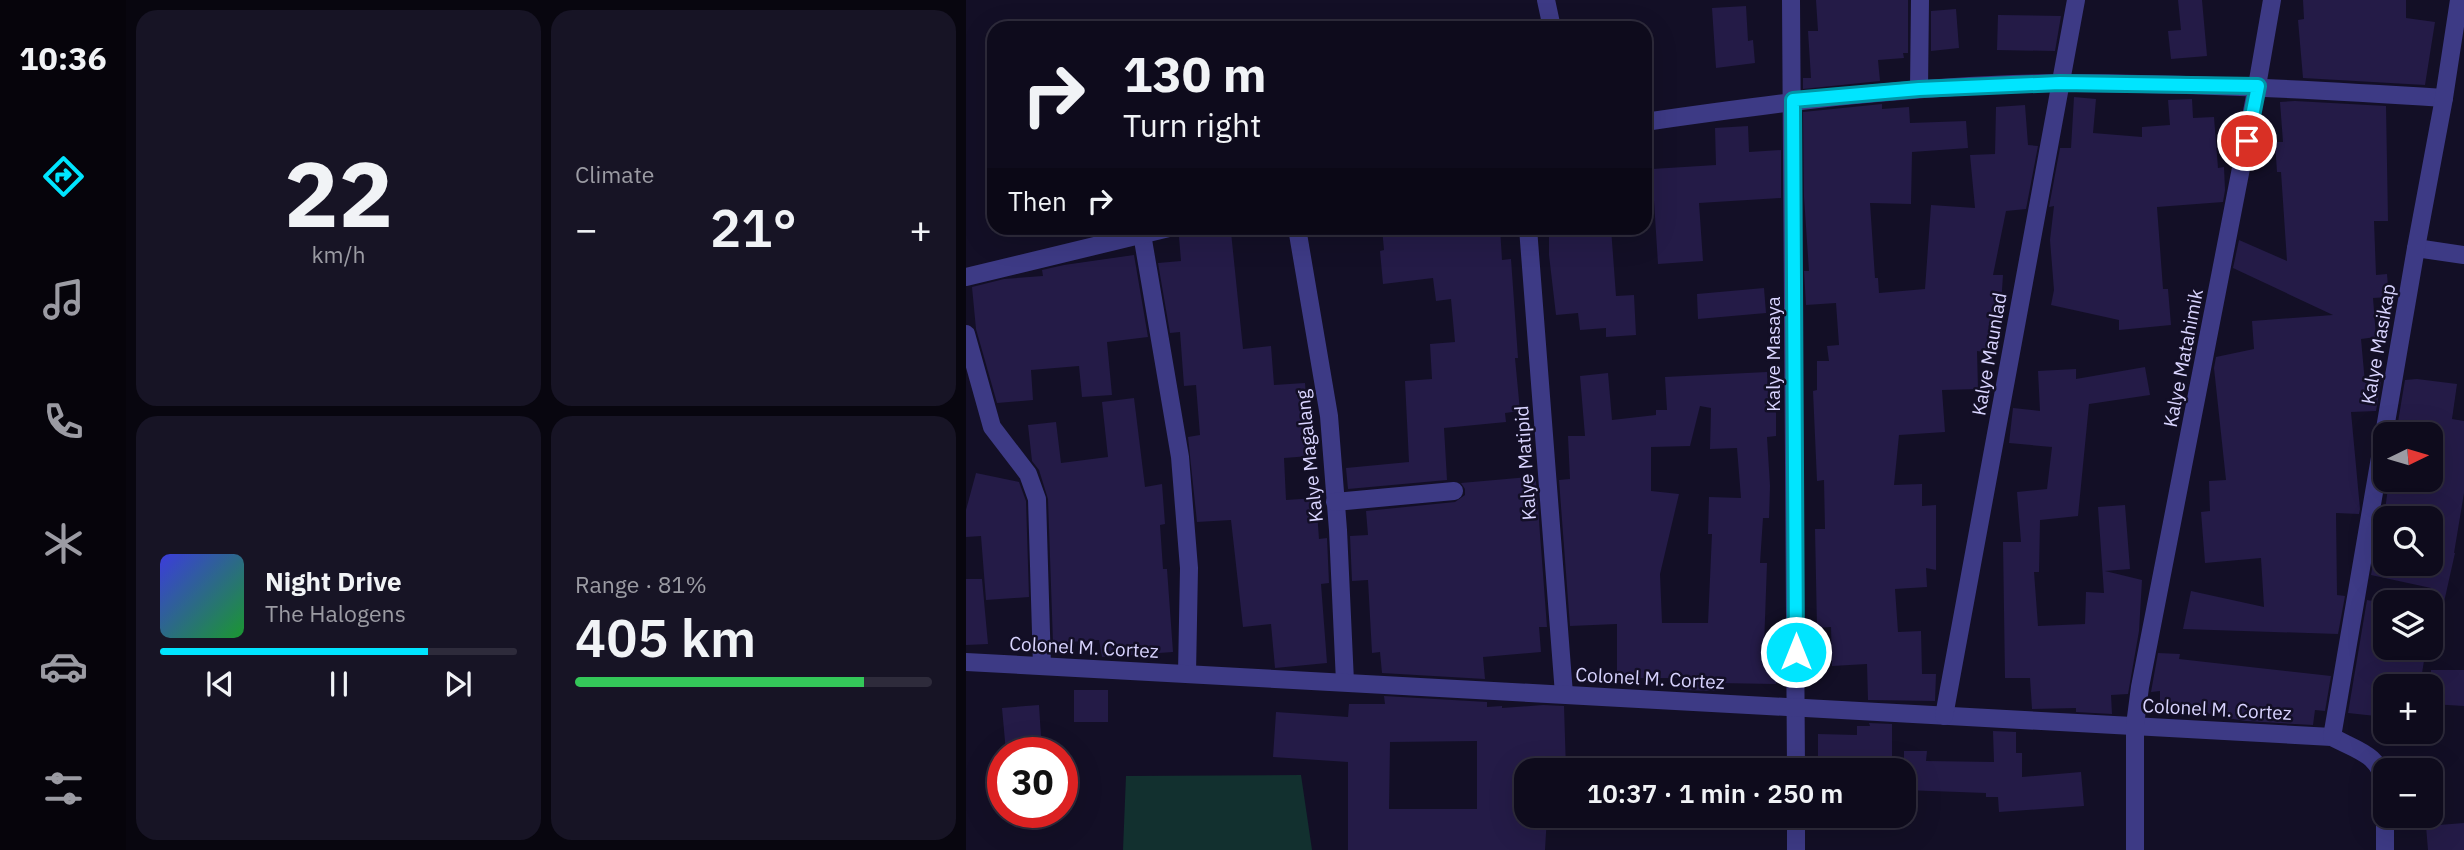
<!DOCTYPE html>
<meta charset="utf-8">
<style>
body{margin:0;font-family:"IBM Plex Sans",sans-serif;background:#171425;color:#f1f3f6;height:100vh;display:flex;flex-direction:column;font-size:26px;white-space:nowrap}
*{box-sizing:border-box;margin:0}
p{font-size:23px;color:#9b9ba3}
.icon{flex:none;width:38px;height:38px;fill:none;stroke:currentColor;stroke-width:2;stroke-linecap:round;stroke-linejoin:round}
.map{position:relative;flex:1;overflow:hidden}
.sheet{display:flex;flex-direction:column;gap:10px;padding:10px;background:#08060f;width:840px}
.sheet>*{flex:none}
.top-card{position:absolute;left:21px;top:21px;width:665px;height:214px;border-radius:21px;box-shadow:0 7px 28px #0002,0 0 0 2px #2e2b3b;background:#0e0b1c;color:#f1f3f6;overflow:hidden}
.needle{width:46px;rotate:85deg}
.controls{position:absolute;left:1407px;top:422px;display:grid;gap:14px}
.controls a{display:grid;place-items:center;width:70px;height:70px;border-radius:14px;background:#0e0b1c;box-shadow:0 7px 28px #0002,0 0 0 2px #2e2b3b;font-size:35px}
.speed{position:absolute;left:21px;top:737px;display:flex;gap:14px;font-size:35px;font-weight:700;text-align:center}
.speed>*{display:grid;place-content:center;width:91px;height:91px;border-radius:50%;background:#0e0b1c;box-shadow:0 7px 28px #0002,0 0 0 2px #2e2b3b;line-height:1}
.speed .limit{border:10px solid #d22;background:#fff;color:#111}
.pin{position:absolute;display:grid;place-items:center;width:60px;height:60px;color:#fff;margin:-30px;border:4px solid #fff;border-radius:50%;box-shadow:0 2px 7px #0007}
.me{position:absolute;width:77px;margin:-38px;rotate:0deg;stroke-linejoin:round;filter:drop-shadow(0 0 5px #0008)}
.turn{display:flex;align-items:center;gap:24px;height:147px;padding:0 21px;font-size:32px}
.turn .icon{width:91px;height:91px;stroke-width:2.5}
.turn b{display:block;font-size:49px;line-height:60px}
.then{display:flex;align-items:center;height:66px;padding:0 21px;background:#0003;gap:14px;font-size:26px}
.big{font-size:52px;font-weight:600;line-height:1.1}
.sheet .widget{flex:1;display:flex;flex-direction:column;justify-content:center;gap:10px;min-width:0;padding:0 24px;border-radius:21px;background:#171425}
.sheet .dial{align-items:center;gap:0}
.dial b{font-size:91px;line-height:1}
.song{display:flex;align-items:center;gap:21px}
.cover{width:84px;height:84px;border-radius:10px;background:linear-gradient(135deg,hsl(240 70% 55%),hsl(130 70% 35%))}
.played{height:7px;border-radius:4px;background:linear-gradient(90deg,#00e5ff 75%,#2e2b3b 75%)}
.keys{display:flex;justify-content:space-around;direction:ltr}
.heat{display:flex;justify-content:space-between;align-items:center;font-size:38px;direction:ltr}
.charge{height:10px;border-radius:5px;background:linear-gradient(90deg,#34c759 81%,#2e2b3b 0)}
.sheet .tiles{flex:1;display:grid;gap:10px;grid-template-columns:repeat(2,1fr)}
.trip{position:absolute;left:548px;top:758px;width:402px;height:70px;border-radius:21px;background:#0e0b1c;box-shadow:0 7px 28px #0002,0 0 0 2px #2e2b3b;font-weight:600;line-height:70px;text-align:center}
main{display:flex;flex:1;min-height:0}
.menu{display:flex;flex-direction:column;width:126px;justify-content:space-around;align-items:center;background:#06040b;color:#9b9ba3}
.menu .icon{width:49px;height:49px}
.menu .on{color:#00e5ff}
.menu b{font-size:32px;color:#f1f3f6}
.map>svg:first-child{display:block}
.green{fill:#12302f}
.building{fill:#241b47;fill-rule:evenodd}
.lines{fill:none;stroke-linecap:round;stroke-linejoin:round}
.minor{stroke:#3d3a85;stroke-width:18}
.route-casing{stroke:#0095a6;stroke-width:18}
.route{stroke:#00e5ff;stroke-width:12}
.labels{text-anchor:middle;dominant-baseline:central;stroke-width:5;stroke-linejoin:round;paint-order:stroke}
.street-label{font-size:19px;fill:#d9d4ff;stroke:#130f26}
</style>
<main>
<nav class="menu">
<b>10:36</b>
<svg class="icon on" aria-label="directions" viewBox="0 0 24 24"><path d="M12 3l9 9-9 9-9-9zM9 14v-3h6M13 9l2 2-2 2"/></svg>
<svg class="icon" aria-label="music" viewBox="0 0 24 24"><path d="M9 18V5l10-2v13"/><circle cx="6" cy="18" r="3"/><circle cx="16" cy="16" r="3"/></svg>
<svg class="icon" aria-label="phone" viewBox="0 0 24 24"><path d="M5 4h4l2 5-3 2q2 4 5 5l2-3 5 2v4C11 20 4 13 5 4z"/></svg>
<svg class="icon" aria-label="climate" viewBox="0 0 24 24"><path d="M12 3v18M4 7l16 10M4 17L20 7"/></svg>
<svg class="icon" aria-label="car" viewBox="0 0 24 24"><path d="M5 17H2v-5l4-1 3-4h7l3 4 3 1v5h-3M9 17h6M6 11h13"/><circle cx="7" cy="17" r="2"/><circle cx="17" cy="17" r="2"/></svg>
<svg class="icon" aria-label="filters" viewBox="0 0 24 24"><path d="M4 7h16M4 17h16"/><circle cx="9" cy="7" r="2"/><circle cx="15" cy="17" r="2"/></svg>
</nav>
<section class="sheet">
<div class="tiles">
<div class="widget dial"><b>22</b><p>km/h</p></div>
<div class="widget"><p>Climate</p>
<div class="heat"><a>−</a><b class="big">21°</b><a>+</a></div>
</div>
<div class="widget">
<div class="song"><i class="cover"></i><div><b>Night Drive</b><p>The Halogens</p></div></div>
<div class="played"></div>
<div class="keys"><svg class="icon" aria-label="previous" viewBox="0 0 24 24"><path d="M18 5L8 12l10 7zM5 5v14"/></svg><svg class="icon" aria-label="pause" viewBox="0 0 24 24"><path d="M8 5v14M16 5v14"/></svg><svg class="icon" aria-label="next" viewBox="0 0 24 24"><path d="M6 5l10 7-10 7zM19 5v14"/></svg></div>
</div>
<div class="widget"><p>Range · 81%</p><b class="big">405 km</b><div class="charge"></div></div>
</div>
</section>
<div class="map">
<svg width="1498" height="850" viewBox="0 0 1498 850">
<rect width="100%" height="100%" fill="#130f26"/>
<polygon class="green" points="335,775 346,850 157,850 160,776"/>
<g class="building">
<polygon points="850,0 942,0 942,53 937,53 938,58 912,60 914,81 837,89 837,78 845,78 842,31 852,31"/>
<polygon points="1212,0 1236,0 1241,56 1205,59 1202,31 1215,30"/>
<polygon points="1337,0 1440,0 1440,18 1469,22 1459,85 1337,78 1332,20 1338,19"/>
<polygon points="780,6 782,41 787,40 789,63 750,68 746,8"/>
<polygon points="990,9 993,48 965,51 965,11"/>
<polygon points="1032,15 1095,16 1089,51 1031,50"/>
<polygon points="1108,97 1130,99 1127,133 1176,137 1176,127 1204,125 1202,100 1226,99 1227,118 1248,117 1252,168 1258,167 1259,190 1257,202 1191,207 1197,289 1202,289 1205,325 1153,330 1153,320 1085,305 1088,290 1084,240 1088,206 1083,207 1094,148 1105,148"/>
<polygon points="1329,101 1420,106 1422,221 1408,221 1410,275 1421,274 1423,297 1407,298 1410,337 1395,339 1399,383 1415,382 1410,411 1385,412 1394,509 1393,514 1370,513 1371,595 1379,596 1372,634 1217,629 1225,591 1298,607 1295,558 1239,563 1235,512 1244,511 1243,481 1260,480 1248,368 1250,357 1288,349 1286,321 1367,315 1267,268 1273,240 1321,261 1315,172 1311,172 1309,142 1317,142 1314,102"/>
<polygon points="916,104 916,109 943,107 944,123 1000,121 1002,148 946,152 945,204 904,203 909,278 912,278 913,293 959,289 965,205 1009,208 1004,155 1029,154 1030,107 1059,105 1062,145 1072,146 1060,209 1040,211 1027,275 1037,275 1035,305 1027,353 1011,351 1012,389 976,390 979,432 933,435 928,485 956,484 956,506 970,505 970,570 960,568 961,587 929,589 932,632 955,631 956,674 970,674 969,701 902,700 901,664 866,666 865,627 851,628 849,529 859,529 858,480 851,481 847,391 851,390 851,361 863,361 861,346 873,345 870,303 840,305 838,271 843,271 838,197 837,112"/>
<polygon points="782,126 783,152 815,150 815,198 733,203 737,261 692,264 686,169 750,165 749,128"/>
<polygon points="416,228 461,228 461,231 534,228 536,260 545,259 552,358 549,358 554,411 539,413 540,422 478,428 481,480 382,489 380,468 443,462 439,381 466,379 464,344 489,342 485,299 470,301 467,278 417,284 414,251 418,250"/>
<polygon points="583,228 645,228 650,296 668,295 670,335 640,337 640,328 614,330 612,313 590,315 583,255"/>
<polygon points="265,232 277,349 305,346 308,385 339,383 344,456 318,458 320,500 350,498 353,539 361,538 363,583 355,584 361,663 309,668 305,624 277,627 265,520 231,522 222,437 234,435 230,385 218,386 214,332 204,333 192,263 215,261 213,237"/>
<polygon points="168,255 182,337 141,342 146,395 116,397 113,366 65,370 67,400 31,403 10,329 6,287 38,279 77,276 76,270 98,265"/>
<polygon points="798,288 800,313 732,319 731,294"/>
<polygon points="1179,367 1184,395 1123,404 1112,516 1074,520 1073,572 1068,572 1072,626 1119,624 1120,592 1138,593 1132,507 1159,505 1164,569 1139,571 1176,580 1173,631 1162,694 1145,695 1146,714 1110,712 1110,708 1066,709 1064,678 1039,678 1037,542 1055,542 1051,492 1081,489 1086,447 1043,443 1047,408 1074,411 1072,371 1110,369 1110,379"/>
<path d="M801,372L802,394L807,393L810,413V436L801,437L804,486L803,518H797L794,563H801L798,647H811L810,684L751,683V691L715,690V678H651V624L604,626L593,480L604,479L602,436H619L614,376L642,373L646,420L690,415V410H701L699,377ZM734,406L745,408L744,449L771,448L775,498L743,497L742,534H746L742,623H696L694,574L713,494L685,491V447L724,446Z"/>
<polygon points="1451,379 1491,384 1486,419 1498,421 1498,493 1488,553 1489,553 1474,620 1465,619 1465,588 1405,575 1407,564 1465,564 1465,518 1418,518 1423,480 1465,488 1465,434 1430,434 1439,380"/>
<polygon points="168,398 179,487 196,484 199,524 194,525 197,569 201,569 207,652 136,657 133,640 87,643 82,499 73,470 66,461 62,425 90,422 95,463 142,457 136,402"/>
<polygon points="10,473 53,482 60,501 63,597 20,600 15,536 0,537 0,510"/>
<polygon points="562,477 562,482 570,481 581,627 573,627 575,652 517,657 519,679 416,673 414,652 406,653 402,580 386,581 384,536 402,535 400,511 489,502 499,495 499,489 495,483"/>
<polygon points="0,579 16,579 22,644 0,645"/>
<polygon points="1401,600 1419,603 1419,648 1460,648 1454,686 1419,686 1419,717 1382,713"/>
<polygon points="1192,653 1214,654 1213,659 1365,676 1359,711 1349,710 1347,725 1280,721 1261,718 1261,715 1194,710 1194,691 1185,692"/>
<polygon points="1465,670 1498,670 1498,706 1465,704"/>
<rect x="108" y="690" width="34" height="32"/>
<path d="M418,696L521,702V707L536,706V708L577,705L598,706L600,770H560V816H581L579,850H382V762L307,757L310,712L382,717L383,704H419ZM511,741V809H423L424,742Z"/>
<polygon points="73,705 76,752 40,752 36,708"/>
<polygon points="903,723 926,724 926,770 852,770 852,734 891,735 891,726 904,726"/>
<polygon points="1027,731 1050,732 1050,753 1056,753 1056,777 1115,772 1118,806 1033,812 1032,797 1020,797 1020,793 938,790 938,751 961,751 960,761 1028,762"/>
<polygon points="1498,823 1498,850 1462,850 1460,826"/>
</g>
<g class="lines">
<g class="minor">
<polyline points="580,0 586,28"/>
<polyline points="825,0 830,770"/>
<polyline points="953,89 954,0"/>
<path d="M679,122C817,102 956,84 1096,83C1224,83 1351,90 1478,98"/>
<polyline points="331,228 363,416 372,530 379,682"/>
<polyline points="562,228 598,694"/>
<polyline points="176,234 214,457 223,568 221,673"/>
<polyline points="1450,248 1498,255"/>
<polyline points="0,277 203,228"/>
<polyline points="0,334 26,427 62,474 71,499 76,666"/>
<polyline points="369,502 488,491"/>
<path d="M0,662L1366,737C1392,751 1414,754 1419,786"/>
<polyline points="978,716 1110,0"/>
<polyline points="1366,737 1450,248 1478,98 1493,0"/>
<polyline points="830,850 830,816"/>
<polyline points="1169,850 1169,725 1174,687 1291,86 1306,0"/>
<polyline points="1419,850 1419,813"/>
</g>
</g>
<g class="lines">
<defs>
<polyline id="route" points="830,652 827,100 953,89 1094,83 1292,86 1281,141"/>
</defs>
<use href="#route" class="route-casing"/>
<use href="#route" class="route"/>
</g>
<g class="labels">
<g class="street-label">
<text transform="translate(1412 344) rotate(-80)">Kalye Masikap</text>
<text transform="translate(807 354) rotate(-90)">Kalye Masaya</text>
<text transform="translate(1023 354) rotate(-80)">Kalye Maunlad</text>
<text transform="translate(1217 358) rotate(-79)">Kalye Matahimik</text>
<text transform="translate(343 456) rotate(-96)">Kalye Magalang</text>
<text transform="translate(559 463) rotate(-94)">Kalye Matipid</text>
<text transform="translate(118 647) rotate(3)">Colonel M. Cortez</text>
<text transform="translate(684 678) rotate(3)">Colonel M. Cortez</text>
<text transform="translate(1251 709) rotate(3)">Colonel M. Cortez</text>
</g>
</g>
</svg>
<div class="controls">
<a><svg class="needle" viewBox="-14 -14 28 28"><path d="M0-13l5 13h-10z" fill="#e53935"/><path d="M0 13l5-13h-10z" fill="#9b9ba3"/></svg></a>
<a><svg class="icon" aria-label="search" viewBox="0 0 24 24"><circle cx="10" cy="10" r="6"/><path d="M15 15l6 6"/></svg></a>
<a><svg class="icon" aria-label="layers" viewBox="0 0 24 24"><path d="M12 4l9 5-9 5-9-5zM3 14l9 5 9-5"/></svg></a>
<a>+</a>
<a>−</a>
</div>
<div class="speed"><div class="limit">30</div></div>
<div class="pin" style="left:1281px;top:141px;background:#d93025"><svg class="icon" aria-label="arrive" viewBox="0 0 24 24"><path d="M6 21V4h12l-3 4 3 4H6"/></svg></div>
<svg class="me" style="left:830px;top:652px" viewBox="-20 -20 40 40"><circle r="17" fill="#00e5ff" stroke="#fff" stroke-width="3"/><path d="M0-11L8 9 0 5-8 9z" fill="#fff"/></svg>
<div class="trip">10:37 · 1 min · 250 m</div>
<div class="top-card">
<div class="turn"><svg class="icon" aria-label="right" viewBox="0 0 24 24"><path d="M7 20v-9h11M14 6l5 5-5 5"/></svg><div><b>130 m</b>Turn right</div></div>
<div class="then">Then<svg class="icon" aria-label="right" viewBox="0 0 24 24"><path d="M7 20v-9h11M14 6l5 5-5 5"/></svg></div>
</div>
</div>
</main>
